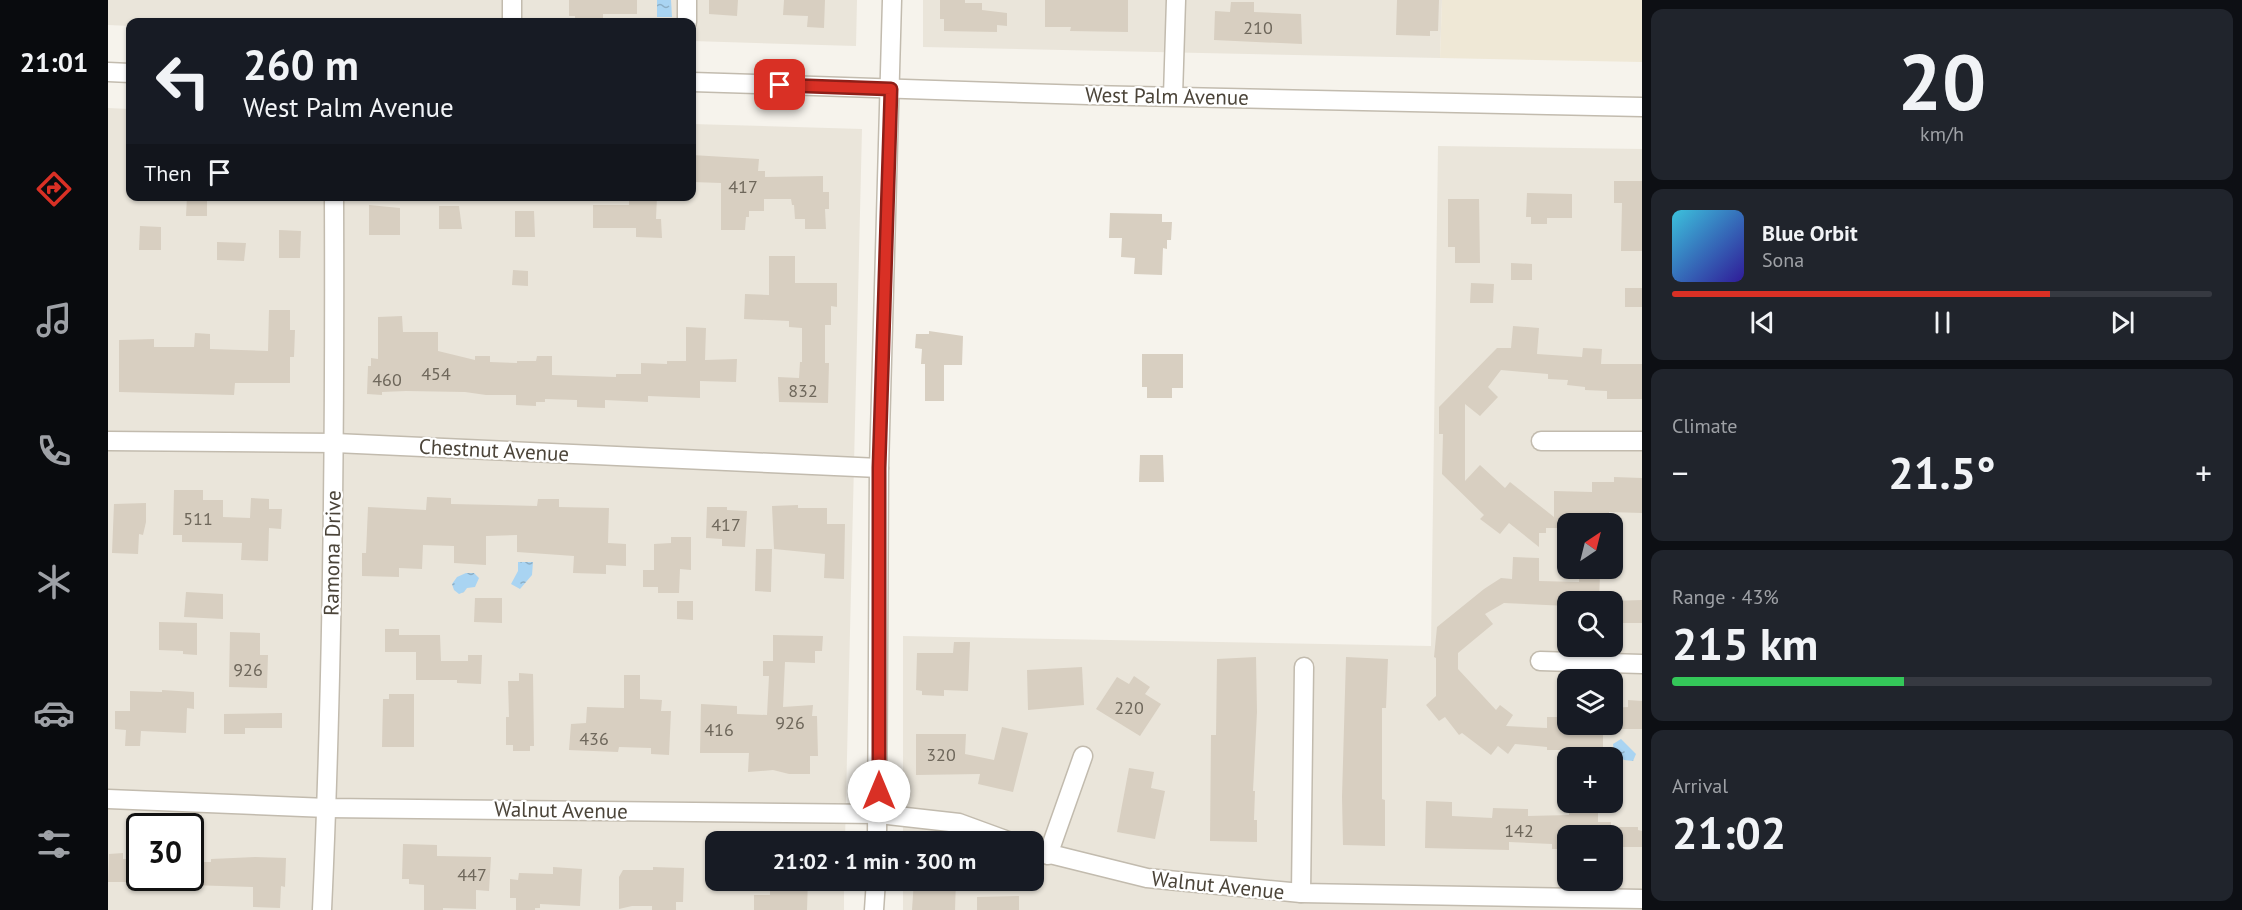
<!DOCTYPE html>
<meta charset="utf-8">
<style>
body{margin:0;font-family:"PT Sans",sans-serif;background:#20242c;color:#f1f3f6;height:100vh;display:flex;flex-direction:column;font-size:22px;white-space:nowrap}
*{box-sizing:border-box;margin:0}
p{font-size:20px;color:#9ea1a6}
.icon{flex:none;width:33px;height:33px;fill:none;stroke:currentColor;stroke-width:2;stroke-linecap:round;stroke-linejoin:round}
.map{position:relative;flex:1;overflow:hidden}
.drawer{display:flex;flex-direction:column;gap:9px;padding:9px;background:#0d0f14;width:600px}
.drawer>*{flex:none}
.top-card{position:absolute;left:18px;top:18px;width:570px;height:183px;border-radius:12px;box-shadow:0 2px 4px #0004;background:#171b24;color:#f1f3f6;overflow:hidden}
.needle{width:39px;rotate:35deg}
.controls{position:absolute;left:1449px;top:513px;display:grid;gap:12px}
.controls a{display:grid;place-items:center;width:66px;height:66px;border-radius:12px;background:#171b24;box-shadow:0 2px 4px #0004;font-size:30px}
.speed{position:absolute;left:18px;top:813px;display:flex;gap:12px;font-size:30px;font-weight:700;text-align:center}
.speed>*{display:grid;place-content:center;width:78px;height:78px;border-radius:50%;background:#171b24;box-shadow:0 2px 4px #0004;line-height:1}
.speed .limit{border:3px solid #111;border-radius:9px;background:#fff;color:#111}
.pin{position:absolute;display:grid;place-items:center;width:51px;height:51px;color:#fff;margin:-26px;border-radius:12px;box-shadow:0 3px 9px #0006}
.me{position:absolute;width:66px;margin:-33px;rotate:0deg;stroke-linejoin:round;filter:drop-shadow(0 0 4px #0008)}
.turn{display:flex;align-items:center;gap:21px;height:126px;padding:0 18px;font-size:27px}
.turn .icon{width:78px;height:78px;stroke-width:2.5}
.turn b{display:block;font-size:42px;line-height:51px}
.then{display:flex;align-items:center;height:57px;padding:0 18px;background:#0003;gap:12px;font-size:22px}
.big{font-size:45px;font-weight:700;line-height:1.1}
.drawer .card{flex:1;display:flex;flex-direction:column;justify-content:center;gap:9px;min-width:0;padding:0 21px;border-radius:12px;background:#20242c}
.drawer .dial{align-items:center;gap:0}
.dial b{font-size:78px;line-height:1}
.song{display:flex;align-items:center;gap:18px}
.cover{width:72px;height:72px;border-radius:9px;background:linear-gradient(135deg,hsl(190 70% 55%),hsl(250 70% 35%))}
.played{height:6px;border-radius:3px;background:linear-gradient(90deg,#d93025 70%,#363941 70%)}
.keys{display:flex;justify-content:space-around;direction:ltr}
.heat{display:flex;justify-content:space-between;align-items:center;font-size:33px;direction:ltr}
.charge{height:9px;border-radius:4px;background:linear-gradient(90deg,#34c759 43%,#363941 0)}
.trip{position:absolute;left:597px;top:831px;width:339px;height:60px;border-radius:12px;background:#171b24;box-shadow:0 2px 4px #0004;font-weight:700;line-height:60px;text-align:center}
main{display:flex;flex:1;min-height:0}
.tabs{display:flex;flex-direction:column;width:108px;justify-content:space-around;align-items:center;background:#090b0e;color:#9ea1a6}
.tabs .icon{width:42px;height:42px}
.tabs .on{color:#d93025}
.tabs b{font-size:27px;color:#f1f3f6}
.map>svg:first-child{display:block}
.residential{fill:#eae5da;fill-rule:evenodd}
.education{fill:#efe8d6}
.water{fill:url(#water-ripples)}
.building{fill:#d8cfc1}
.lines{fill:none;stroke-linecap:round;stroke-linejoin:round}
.minor-casing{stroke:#c2bbae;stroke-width:21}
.minor{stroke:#fff;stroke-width:18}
.route-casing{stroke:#8d1f18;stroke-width:15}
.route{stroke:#d93025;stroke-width:10}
.labels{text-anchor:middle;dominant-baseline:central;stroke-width:4.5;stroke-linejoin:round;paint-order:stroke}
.number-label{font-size:18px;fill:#6e675b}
.street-label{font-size:21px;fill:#4b4439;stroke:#fff}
</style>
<main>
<nav class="tabs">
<b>21:01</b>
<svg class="icon on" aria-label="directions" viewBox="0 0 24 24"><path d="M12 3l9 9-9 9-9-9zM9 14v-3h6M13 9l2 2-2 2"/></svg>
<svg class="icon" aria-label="music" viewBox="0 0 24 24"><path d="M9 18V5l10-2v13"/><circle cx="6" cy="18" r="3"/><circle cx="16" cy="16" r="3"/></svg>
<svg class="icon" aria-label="phone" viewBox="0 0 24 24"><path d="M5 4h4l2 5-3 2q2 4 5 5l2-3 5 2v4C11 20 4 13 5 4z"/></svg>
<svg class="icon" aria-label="climate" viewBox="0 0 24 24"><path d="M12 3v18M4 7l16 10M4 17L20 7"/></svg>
<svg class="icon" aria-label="car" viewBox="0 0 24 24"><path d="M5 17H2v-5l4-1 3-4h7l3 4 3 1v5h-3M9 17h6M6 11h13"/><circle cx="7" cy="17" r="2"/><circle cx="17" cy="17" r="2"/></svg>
<svg class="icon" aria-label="filters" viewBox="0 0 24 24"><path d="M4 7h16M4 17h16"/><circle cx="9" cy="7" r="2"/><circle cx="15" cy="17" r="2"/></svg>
</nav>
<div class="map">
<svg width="1534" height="910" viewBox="0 0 1534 910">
<defs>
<pattern id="water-ripples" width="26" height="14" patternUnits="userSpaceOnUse" patternTransform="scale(1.5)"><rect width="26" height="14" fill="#a9d4f2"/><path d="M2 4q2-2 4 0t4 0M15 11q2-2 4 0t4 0" fill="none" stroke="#8caec5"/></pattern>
</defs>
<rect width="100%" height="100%" fill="#f6f3ec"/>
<g class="residential">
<polygon points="0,0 749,0 748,46 584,41 584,22 22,22 22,26 0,25"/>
<polygon points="815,0 1334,0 1332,58 815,47"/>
<path d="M0,108L22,109V196H584V124L754,129L737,841L608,842V880L736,881V910H0ZM32,826H82V878H32Z"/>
<path d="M1330,146L1534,149V910H795V881L926,880V842L795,841V636L1323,646ZM1460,524H1504V568H1460ZM1460,602H1504V646H1460ZM1460,680H1504V724H1460ZM1460,758H1504V802H1460ZM1460,836H1504V880H1460Z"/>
</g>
<polygon class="education" points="1334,0 1534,0 1534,62 1332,58"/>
<g class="water">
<polygon points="549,0 563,0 564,17 549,17"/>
<polygon points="410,562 425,562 424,575 412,589 403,584 410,571"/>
<polygon points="358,573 366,573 371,578 367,587 359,588 356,592 351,594 346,590 344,584 349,577"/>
<polygon points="1513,739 1528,754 1525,761 1516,760 1506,751 1505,744"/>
</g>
<g class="building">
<polygon points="461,0 529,0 529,14 495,14 495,22 467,22 467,16 461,16"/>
<polygon points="601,0 630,0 629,16 601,14"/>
<polygon points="676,0 717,0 716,28 699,27 700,16 675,15"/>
<polygon points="832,0 857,0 857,3 874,3 874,10 899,13 899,26 889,25 889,32 836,31 836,19 832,19"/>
<polygon points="937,0 1020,0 1020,32 962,31 963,27 937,27"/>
<polygon points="1289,0 1331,0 1330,31 1322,31 1322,36 1288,35"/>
<polygon points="1123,2 1146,2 1146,12 1193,14 1194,44 1106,40 1107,11 1122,12"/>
<polygon points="584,155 651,159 650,171 657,171 657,177 715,176 715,192 721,192 721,209 717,209 718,229 697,229 697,219 687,219 686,205 684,205 683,199 656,199 656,211 641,211 641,217 638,217 637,230 613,230 613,183 584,182"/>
<polygon points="1506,181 1534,181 1534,251 1513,251 1514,203 1506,203"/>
<polygon points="1419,193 1464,194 1464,218 1439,218 1439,224 1423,224 1423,217 1418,217"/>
<polygon points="79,196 99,196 99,216 78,216"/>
<polygon points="521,196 549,196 548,219 553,219 554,238 528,237 528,228 485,228 485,205 521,205"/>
<polygon points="1340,199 1371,199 1372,263 1347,263 1347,247 1340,247"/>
<polygon points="261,205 292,208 292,235 261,235"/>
<polygon points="331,206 351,206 354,229 331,229"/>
<polygon points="407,211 426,211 427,237 407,237"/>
<polygon points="1002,213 1054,214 1054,222 1064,222 1063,240 1059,240 1059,249 1055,248 1054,275 1026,274 1027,258 1013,257 1014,238 1001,238"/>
<polygon points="32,226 53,227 53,250 31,250"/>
<polygon points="171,230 193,231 192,258 171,258"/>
<polygon points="109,242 138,243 136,261 109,260"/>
<polygon points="661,256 687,256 687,283 729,283 729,307 723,306 723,325 717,325 717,363 721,363 720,403 671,402 670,377 691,378 692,362 694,362 694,328 681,327 681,321 636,319 637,294 661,295"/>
<polygon points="1403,263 1424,264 1424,280 1403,280"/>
<polygon points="405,270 420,271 420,286 404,285"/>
<polygon points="1363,283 1386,284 1385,303 1362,303"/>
<rect x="1517" y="288" width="17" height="19"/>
<polygon points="161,310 182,310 182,330 187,330 186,357 182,357 182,383 127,383 126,395 11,392 11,340 46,339 46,347 86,347 87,333 102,334 102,349 160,351"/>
<polygon points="294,316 295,332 330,332 330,351 367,360 367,356 382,356 382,362 409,363 409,361 428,361 429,356 444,356 444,375 508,377 508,374 533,374 533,363 559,364 559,361 578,361 578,327 598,328 597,360 629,359 628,382 592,381 592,398 540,396 540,402 497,400 497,408 469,407 469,400 437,399 437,402 428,402 428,406 408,405 408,395 378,395 357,392 298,391 274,392 274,395 259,394 260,366 263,366 263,358 270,359 270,317"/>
<polygon points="1405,326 1431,328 1429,354 1474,357 1475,348 1494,349 1493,364 1534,364 1534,399 1499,399 1499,391 1477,390 1477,387 1459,385 1460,380 1440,379 1440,374 1393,370 1380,387 1390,397 1372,416 1357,404 1357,481 1372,465 1397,488 1402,482 1446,517 1446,491 1484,492 1484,482 1506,482 1506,477 1534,478 1534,513 1501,512 1501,524 1454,524 1460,528 1438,528 1438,533 1431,533 1431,547 1401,523 1392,534 1372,519 1376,515 1334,474 1335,434 1331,434 1331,407 1389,348 1403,348"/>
<polygon points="821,331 855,336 854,365 836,365 836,401 817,401 817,364 813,364 814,349 807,348 808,334 821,334"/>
<polygon points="1034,354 1075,354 1075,388 1064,388 1064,398 1039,398 1039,387 1034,387"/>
<polygon points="1032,455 1055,455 1056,482 1031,482"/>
<polygon points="66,490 95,490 95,500 115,500 115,517 142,518 143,498 161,499 161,509 174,509 173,529 161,528 160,561 133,560 134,543 74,542 74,535 65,535"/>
<polygon points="319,497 343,498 343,504 429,506 430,499 451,499 451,507 501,508 500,543 518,544 518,566 498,565 498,574 465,573 466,556 409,552 409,535 378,536 378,565 346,563 346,546 315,545 314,569 291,568 291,577 254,576 254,553 258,553 260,507 318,510"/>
<polygon points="38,503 38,522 35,535 31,534 30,554 4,553 6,504"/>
<polygon points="690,505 690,508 719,508 719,524 737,524 736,579 716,578 717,554 666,549 664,506"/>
<polygon points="599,507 619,507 619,510 639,511 637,547 614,546 614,539 598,538"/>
<polygon points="563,537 583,537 583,570 572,569 571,593 550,593 550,587 535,587 535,570 546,570 546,544 563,543"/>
<polygon points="648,549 664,549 663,592 647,591"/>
<polygon points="1405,557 1431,558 1431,581 1471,582 1471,575 1492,575 1491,602 1460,602 1460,606 1396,603 1377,614 1385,624 1350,653 1350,669 1388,710 1392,705 1405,715 1398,726 1439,728 1439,717 1459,717 1460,724 1495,724 1495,750 1439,750 1439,747 1407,744 1400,754 1390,746 1383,755 1354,733 1351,735 1337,717 1331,721 1318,705 1328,696 1328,658 1326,657 1329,627 1376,589 1393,578 1404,579"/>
<polygon points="78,592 115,594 115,619 76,617"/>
<polygon points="367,598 394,598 394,623 366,622"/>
<polygon points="1534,600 1534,623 1504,623 1504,601"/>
<polygon points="569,601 585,601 585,620 569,619"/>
<polygon points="51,622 89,623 89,655 75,654 75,651 51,650"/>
<polygon points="277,629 291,629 291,635 332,635 333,661 360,661 360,655 374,655 373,684 349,683 349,680 308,680 308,652 277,652"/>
<polygon points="122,632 152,633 152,655 160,655 159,688 121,687"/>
<polygon points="665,635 715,636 714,651 707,651 707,663 677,662 675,707 705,705 704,716 709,716 710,756 702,756 702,774 681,774 665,770 640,772 641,753 592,753 593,704 629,706 629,714 659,715 661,676 655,676 655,661 665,661"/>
<polygon points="846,642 862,642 860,691 836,690 836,696 814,695 814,691 808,690 809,653 845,653"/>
<polygon points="1148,657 1149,712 1145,791 1147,791 1146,820 1149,820 1149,842 1102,841 1103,735 1108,735 1109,659"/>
<polygon points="1238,657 1280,659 1278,708 1274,708 1274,799 1277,800 1277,846 1235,845 1234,797"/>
<polygon points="974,667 976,705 920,710 919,670"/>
<polygon points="411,673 425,674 426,746 422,746 422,751 405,751 405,745 398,745 398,717 401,717 400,681 411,681"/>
<polygon points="516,675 532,675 532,699 554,700 553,711 563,711 561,755 543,754 543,748 511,747 510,752 461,750 463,724 478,723 479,707 516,708"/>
<polygon points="1026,676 1042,687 1037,694 1053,704 1032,736 988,709 1009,677 1021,684"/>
<polygon points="54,690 86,692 86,709 79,708 78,733 33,731 32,746 17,746 18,730 7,729 7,711 22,711 22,691 54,692"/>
<polygon points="281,694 306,694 306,747 274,747 275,699 281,699"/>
<polygon points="1520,700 1534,701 1534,729 1504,729 1504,708 1520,707"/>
<polygon points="174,713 174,728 137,728 137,734 116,734 116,714"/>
<polygon points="894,727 920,733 905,792 870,784 872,774 808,775 808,734 858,734 857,754 886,760"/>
<polygon points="1021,768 1046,772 1043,788 1057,791 1047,839 1009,832"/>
<polygon points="1318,801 1344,802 1344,816 1384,818 1385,808 1420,809 1420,816 1461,815 1461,805 1490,805 1490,822 1503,822 1503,836 1460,836 1460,849 1444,849 1444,844 1401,842 1401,850 1317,848"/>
<polygon points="1511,827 1530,827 1530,830 1534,831 1534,847 1511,847"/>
<polygon points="295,844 329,845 329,856 383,857 381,891 368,890 368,909 335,908 335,910 316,910 316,885 301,884 301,879 294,879"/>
<polygon points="15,853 15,859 23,859 23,882 0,882 1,854"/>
<polygon points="147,857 178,858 177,887 173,886 172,908 145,907 145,887 82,885 82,864 95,864 95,862 103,862 103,859"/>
<polygon points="445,867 474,869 472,906 432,904 432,908 427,908 427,910 408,910 408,898 402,898 402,879 410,880 411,873 445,874"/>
<polygon points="545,867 576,868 575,902 568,902 568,910 544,910 544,906 524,906 511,909 511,877 515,870 545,870"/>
<polygon points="662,880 700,880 699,910 646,910 646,895 662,895"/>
<polygon points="806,880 848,880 847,910 804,910"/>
<polygon points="911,896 911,910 869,910 869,897"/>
</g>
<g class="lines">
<defs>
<g id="minor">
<polyline points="404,22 404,0"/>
<polyline points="579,22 579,0"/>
<polyline points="0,72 22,73"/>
<polyline points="584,82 980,95 1534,107"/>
<polyline points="1065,96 1068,0"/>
<polyline points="0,441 227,443 771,468"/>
<polyline points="1433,441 1534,441"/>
<polyline points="1432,661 1534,664"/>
<polyline points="0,799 219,808 771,814 851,823 903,842"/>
<polyline points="769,842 771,468 784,0"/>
<polyline points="926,850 1039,878 1193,893 1534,899"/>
<polyline points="940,855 975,756"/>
<polyline points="1193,893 1196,667"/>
<path d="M214,910C225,672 227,434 226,196"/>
<polyline points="766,910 768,880"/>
</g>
</defs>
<use href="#minor" class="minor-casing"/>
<use href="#minor" class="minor"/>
</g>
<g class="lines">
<defs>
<polyline id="route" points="672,85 783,89 771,468 771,791"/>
</defs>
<use href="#route" class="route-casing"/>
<use href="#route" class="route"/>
</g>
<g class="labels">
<g class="number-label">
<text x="1150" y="27">210</text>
<text x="635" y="186">417</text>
<text x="328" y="373">454</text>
<text x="279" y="379">460</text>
<text x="695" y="390">832</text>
<text x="90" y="518">511</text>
<text x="618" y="524">417</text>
<text x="140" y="669">926</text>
<text x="1021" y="707">220</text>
<text x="682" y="722">926</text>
<text x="611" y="729">416</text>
<text x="486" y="738">436</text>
<text x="833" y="754">320</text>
<text x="1411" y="830">142</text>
<text x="364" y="874">447</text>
</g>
<g class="street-label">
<text transform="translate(1059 96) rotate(1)">West Palm Avenue</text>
<text transform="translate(386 450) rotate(3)">Chestnut Avenue</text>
<text transform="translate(224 553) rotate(-89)">Ramona Drive</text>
<text transform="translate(453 810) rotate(1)">Walnut Avenue</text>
<text transform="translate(1110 885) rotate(6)">Walnut Avenue</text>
</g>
</g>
</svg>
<div class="controls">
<a><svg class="needle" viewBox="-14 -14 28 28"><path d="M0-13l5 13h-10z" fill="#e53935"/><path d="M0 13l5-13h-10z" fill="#9ea1a6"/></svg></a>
<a><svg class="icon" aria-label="search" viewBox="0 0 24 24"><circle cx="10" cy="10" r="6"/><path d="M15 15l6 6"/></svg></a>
<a><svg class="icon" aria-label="layers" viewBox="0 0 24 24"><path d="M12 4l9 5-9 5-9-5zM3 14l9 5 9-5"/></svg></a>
<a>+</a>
<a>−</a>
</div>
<div class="speed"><div class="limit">30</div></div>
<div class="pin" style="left:672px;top:85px;background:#d93025"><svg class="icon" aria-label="arrive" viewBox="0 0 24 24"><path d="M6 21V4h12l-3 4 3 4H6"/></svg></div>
<svg class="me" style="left:771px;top:791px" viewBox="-20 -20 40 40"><circle r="19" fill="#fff"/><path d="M0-13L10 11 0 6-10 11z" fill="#d93025"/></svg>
<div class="trip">21:02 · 1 min · 300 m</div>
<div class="top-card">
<div class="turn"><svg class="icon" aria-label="left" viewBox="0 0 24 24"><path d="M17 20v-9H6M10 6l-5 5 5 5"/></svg><div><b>260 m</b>West Palm Avenue</div></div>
<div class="then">Then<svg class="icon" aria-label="arrive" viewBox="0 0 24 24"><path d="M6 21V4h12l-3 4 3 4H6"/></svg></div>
</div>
</div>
<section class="drawer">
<div class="card dial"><b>20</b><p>km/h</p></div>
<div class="card">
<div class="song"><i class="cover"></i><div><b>Blue Orbit</b><p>Sona</p></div></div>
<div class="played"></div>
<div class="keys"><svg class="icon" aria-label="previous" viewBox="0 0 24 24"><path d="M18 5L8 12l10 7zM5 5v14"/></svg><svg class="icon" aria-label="pause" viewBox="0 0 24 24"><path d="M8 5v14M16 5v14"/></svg><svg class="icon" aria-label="next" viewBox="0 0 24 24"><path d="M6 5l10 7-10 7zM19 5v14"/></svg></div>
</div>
<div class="card"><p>Climate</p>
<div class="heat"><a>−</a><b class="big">21.5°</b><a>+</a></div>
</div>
<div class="card"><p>Range · 43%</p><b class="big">215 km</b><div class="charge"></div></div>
<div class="card"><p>Arrival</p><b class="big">21:02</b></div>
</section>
</main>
